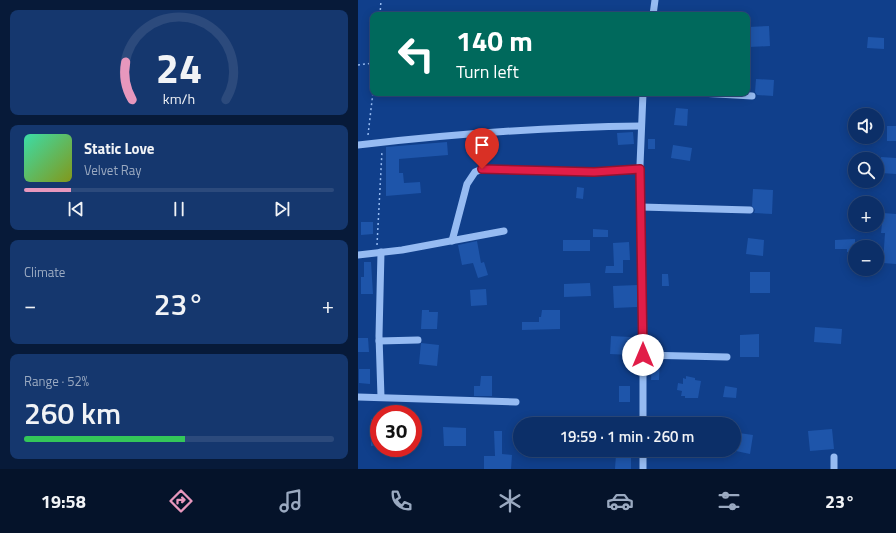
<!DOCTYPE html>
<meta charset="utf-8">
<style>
body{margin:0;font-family:"Titillium Web",sans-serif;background:#15376e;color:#f1f3f6;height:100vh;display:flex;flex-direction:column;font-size:15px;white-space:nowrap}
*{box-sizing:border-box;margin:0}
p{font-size:13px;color:#9aa9c0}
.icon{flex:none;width:22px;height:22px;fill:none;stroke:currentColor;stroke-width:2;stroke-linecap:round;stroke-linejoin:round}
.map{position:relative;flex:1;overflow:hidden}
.details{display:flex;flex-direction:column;gap:10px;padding:10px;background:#071a39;width:358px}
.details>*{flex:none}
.hud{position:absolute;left:12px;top:12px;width:380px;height:84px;border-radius:8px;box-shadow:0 2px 10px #0003,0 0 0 1px #2c4a7c;background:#00695c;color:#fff;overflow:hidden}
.buttons{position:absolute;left:490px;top:108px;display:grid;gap:8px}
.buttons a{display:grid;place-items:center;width:36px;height:36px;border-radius:50%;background:#0c2f68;box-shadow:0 2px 10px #0003,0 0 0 1px #2c4a7c;font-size:20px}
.speed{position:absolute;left:12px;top:405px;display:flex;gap:8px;font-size:20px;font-weight:700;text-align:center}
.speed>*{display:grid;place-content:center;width:52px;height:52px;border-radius:50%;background:#0c2f68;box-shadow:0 2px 10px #0003,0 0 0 1px #2c4a7c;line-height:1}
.speed .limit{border:6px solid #d22;background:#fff;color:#111}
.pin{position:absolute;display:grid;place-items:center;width:34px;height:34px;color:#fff;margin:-41px -17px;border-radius:50% 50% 50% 0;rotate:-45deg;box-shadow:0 0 4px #0007}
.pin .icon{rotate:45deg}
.me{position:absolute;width:44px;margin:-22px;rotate:0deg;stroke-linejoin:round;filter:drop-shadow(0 0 3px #0008)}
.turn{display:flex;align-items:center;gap:14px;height:84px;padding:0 20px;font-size:18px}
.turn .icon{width:52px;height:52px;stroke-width:2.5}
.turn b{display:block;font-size:28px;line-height:34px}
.big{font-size:30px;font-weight:600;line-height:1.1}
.details .widget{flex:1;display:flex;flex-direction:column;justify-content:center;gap:6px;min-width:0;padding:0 14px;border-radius:8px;background:#15376e}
.details .dial{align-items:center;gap:0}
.dial svg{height:104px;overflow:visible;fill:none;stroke:#2c4a7c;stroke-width:7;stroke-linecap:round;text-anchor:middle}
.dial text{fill:#f1f3f6;stroke:none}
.song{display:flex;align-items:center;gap:12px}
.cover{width:48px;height:48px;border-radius:6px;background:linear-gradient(135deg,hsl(160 70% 55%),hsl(70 70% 35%))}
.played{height:4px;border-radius:2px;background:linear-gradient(90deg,#e797bd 15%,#2c4a7c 15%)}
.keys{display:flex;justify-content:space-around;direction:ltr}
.heat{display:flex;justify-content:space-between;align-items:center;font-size:22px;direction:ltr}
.charge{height:6px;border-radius:3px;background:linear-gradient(90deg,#34c759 52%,#2c4a7c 0)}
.trip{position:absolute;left:155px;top:417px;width:228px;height:40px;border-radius:20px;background:#0c2f68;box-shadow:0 2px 10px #0003,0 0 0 1px #2c4a7c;font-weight:600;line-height:40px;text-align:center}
.tabs{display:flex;height:64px;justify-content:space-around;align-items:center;background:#05132a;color:#9aa9c0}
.tabs .icon{width:28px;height:28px}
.tabs .active{color:#e797bd}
.tabs b{font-size:18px;color:#f1f3f6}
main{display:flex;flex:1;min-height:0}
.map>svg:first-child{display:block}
.building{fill:#1e55aa}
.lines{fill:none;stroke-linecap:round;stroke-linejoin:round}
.path{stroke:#96bbf2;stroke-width:1.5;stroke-dasharray:2 3;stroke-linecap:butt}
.minor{stroke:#96bbf2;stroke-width:7}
.route-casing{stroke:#92132f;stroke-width:10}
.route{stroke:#e11d48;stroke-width:7}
</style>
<main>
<section class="details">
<div class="widget dial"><svg viewBox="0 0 100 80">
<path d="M14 69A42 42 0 1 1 86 69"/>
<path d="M14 69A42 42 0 0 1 9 40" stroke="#e797bd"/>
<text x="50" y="56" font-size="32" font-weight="700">24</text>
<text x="50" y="72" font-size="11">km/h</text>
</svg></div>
<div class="widget">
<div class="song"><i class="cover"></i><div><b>Static Love</b><p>Velvet Ray</p></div></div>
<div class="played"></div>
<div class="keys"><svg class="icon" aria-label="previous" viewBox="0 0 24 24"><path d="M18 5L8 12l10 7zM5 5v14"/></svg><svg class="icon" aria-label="pause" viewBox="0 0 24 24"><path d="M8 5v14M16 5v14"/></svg><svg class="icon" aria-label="next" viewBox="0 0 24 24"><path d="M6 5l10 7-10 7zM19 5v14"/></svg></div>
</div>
<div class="widget"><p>Climate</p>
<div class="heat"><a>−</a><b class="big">23°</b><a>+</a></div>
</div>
<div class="widget"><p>Range · 52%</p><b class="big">260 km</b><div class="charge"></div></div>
</section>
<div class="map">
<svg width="538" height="469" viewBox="0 0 538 469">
<rect width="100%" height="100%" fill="#103f8b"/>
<g class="building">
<polygon points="411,26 412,46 391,47 390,27"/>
<polygon points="510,37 526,38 526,49 509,48"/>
<polygon points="398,79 416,80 415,96 399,95 397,92"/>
<polygon points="318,108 330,109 329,126 316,125"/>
<rect x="529" y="126" width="9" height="15"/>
<polygon points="275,132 276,144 260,145 259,133"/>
<rect x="290" y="139" width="7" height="10"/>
<polygon points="89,142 90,155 41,159 41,173 45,173 46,183 62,182 63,193 28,196 28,147"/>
<polygon points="315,145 334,148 332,161 313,158"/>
<polygon points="523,157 538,158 538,174 523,173"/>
<polygon points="219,187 226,188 225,199 218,198"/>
<polygon points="395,189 415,190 414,214 396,213 397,210 394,206"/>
<polygon points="525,213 538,214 538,264 525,263 527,233 523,233"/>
<polygon points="3,222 15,222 15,234 3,235"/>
<polygon points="235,229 250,230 250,237 235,237"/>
<polygon points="390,238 406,240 405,256 388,254"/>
<polygon points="497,239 497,252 489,252 489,249 477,249 477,240"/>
<rect x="205" y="240" width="27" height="11"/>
<polygon points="119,241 123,263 126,262 130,275 120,278 115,263 104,265 100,245"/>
<polygon points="271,242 272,260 265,260 265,273 247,273 248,266 256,266 255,243"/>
<polygon points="6,262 13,262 15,294 3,294 3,277 6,277"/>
<rect x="392" y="272" width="20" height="21"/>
<polygon points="304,274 310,274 311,286 304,286"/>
<polygon points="232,283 233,296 206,297 206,284"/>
<polygon points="280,285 279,307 256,308 255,286"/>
<polygon points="128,289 129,305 113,306 112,290"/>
<polygon points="64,310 71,310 71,312 80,312 79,329 63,329"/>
<polygon points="184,310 202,310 202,329 164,330 164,322 181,322 181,317 183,317"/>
<polygon points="457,327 484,329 483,344 456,342"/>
<polygon points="401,334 401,357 382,357 382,335"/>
<polygon points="253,336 273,337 272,355 252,354"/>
<polygon points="0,338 10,338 11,352 0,352"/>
<polygon points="63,343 81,345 79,366 61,364"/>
<polygon points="294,360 302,360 301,380 293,380"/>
<polygon points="1,369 12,369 12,384 1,383"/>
<polygon points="123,376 134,376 134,396 116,396 116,386 122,386"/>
<polygon points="328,376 337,378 337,380 343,381 340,398 327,398 327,396 323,396 324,391 319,390 320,383 325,384 325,378 328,379"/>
<rect x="261" y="386" width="11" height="16"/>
<polygon points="367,386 379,388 378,398 365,397"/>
<polygon points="21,418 21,445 13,446 13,419"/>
<polygon points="85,427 108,428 108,446 86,446"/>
<polygon points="474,429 476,449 452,451 450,431"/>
<polygon points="136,431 144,431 144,454 154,455 153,469 126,469 126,456 137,456"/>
<polygon points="381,433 395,435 392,454 378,451"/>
<polygon points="258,454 273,455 273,469 257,469"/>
</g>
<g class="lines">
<g class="path">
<polyline points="22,15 23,0"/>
<polyline points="0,65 15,63"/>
<polyline points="10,135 15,92"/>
<polyline points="19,245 24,151"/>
</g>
<g class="minor">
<polyline points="295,15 297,0"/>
<polyline points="285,93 282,165 285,306 285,424"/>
<polyline points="342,93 394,96"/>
<path d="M0,145C94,134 189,127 283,126"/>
<polyline points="283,207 392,210"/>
<polyline points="94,241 109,184 117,172 124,169 236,172 282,169"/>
<polyline points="23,252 21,336 23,397"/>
<polyline points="0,255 44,250 146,231"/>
<polyline points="21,341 60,340"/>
<polyline points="285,355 369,357"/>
<polyline points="0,397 158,402"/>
<polyline points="285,469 285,450"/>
<polyline points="476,469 476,457"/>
</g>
</g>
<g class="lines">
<defs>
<polyline id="route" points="124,169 236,172 282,169 285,355"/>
</defs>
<use href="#route" class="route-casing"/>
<use href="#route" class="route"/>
</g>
</svg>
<div class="buttons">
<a><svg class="icon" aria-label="sound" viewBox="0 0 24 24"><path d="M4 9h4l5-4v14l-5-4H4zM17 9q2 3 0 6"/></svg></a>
<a><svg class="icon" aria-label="search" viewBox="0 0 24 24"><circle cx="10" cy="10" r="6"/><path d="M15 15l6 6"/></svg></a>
<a>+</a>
<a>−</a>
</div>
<div class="speed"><div class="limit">30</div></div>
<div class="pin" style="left:124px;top:169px;background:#d93025"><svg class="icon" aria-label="arrive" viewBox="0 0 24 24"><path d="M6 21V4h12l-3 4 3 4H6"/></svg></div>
<svg class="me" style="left:285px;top:355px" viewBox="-20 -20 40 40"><circle r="19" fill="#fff"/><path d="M0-13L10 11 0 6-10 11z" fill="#e11d48"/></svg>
<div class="trip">19:59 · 1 min · 260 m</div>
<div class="hud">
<div class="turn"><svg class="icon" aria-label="left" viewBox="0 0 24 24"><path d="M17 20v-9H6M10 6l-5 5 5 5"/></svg><div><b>140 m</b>Turn left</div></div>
</div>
</div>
</main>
<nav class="tabs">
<b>19:58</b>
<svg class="icon active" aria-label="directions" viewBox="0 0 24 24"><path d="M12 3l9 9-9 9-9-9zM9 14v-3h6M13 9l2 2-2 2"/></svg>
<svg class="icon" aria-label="music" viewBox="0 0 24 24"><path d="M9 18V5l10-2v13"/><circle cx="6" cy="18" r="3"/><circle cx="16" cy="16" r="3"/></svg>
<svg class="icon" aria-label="phone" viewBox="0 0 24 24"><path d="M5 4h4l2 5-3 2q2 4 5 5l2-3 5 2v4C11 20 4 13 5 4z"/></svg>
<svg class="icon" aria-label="climate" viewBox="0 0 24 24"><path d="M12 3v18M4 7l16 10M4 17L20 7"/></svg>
<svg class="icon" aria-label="car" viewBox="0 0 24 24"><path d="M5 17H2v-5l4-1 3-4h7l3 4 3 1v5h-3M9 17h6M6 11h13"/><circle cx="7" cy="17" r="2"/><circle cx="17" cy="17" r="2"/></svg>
<svg class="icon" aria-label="filters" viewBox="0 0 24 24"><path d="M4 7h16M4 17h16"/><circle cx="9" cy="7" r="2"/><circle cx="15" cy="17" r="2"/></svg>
<b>23°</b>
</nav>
